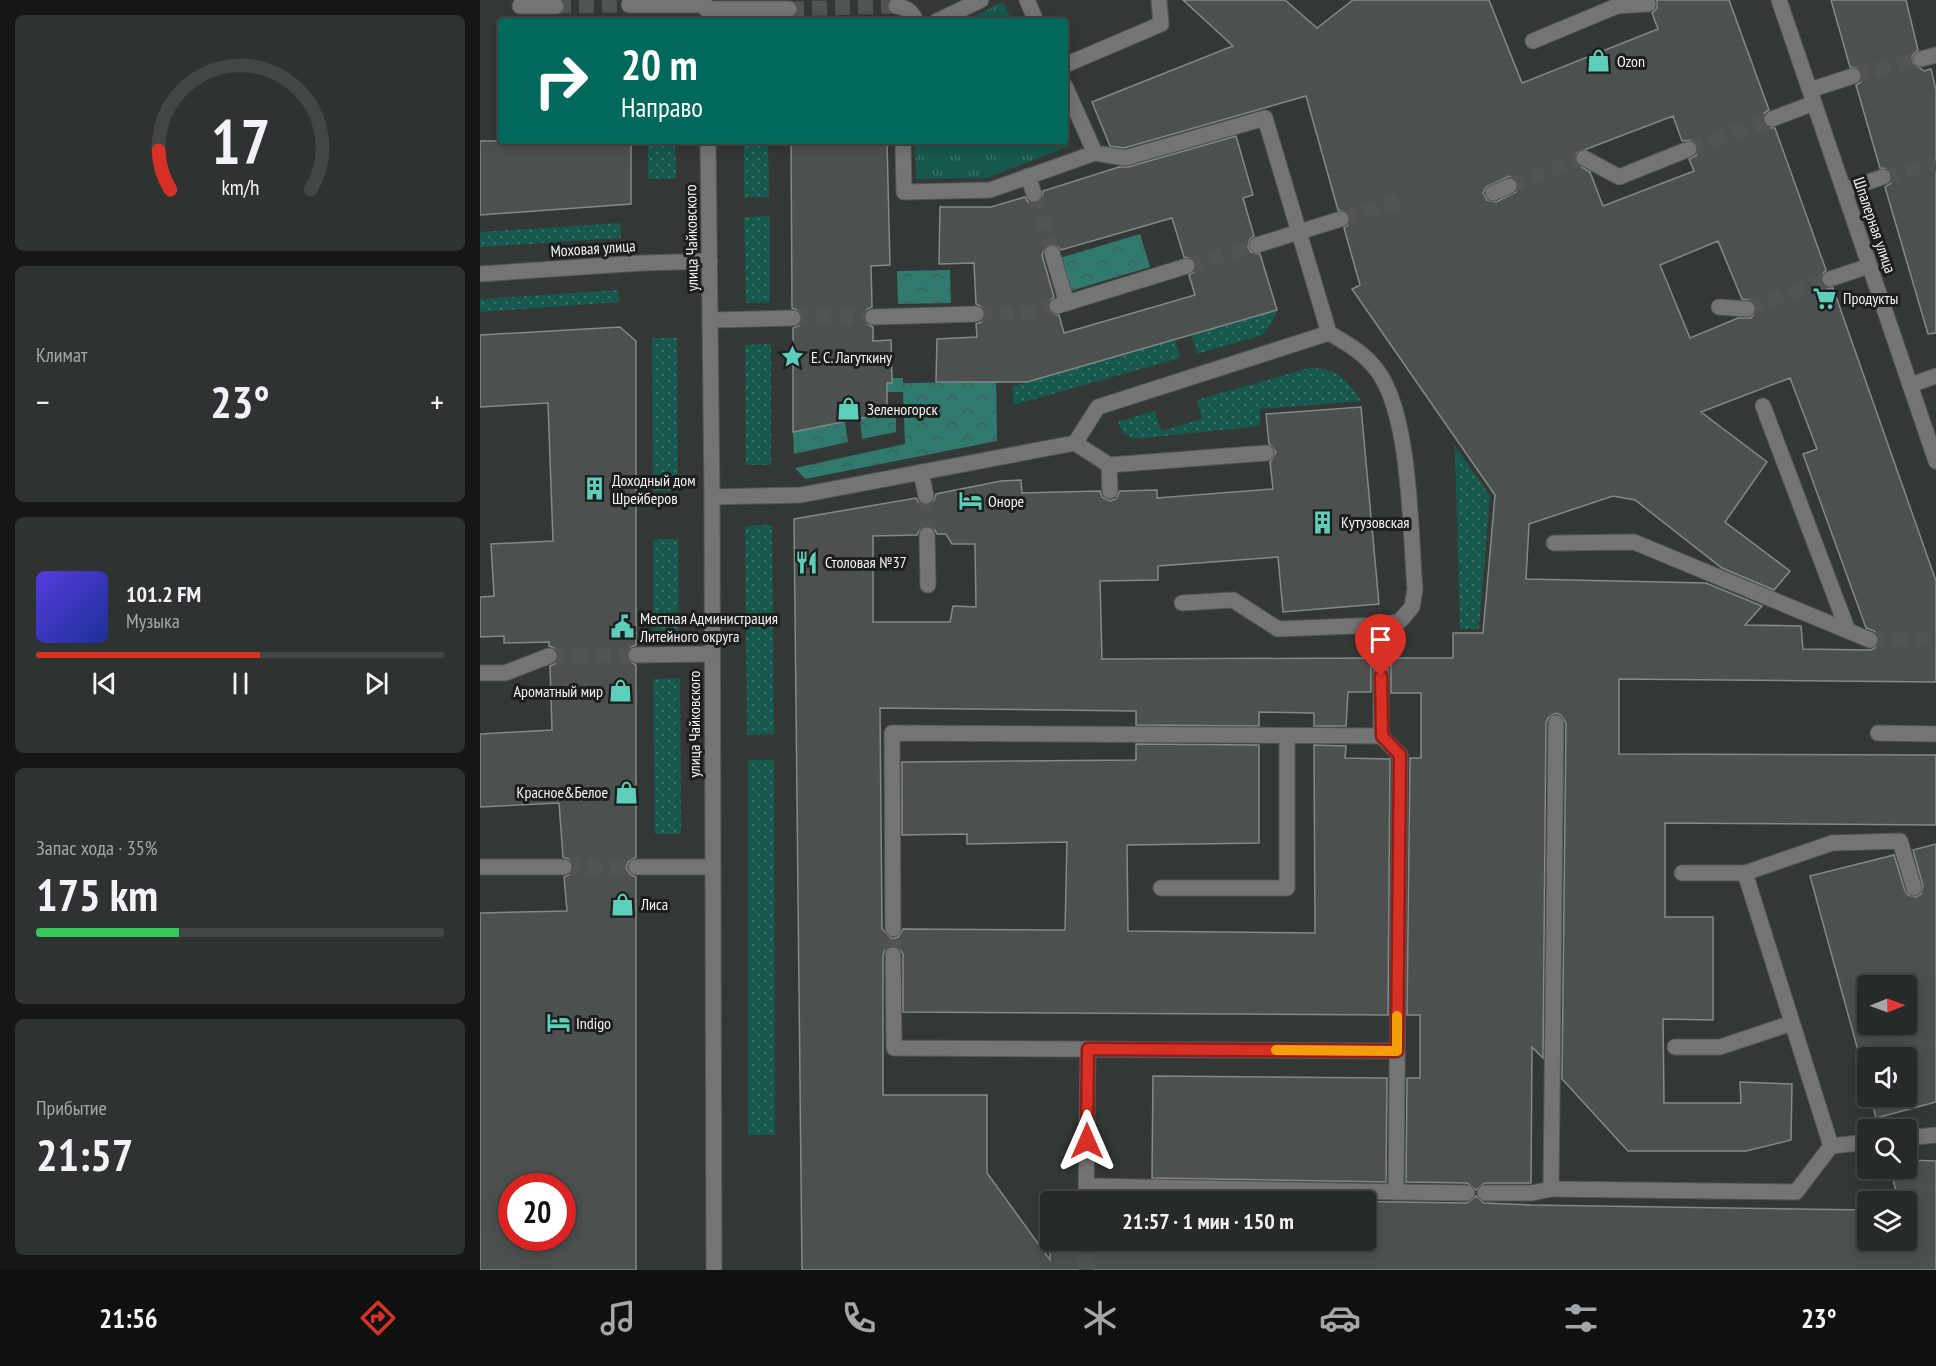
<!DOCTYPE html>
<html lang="ru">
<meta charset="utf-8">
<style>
body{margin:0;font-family:"PT Sans Narrow",sans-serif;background:#2e3230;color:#f1f3f6;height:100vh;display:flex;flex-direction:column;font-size:22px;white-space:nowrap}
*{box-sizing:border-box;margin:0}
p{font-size:20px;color:#a4a7a8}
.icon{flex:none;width:33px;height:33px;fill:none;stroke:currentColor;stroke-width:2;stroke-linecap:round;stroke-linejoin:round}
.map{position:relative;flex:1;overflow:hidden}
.sheet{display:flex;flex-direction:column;gap:15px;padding:15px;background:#151716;width:480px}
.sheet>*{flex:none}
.banner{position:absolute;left:18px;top:18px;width:570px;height:126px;border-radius:6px;box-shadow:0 3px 15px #0003,0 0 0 2px #424645;background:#00695c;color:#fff;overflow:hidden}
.needle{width:39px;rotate:89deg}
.tools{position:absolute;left:1377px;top:975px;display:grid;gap:12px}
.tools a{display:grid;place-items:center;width:60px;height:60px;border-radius:6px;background:#262a28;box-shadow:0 3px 15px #0003,0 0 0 2px #424645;font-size:30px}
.speed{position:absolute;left:18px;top:1173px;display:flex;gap:12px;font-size:30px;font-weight:700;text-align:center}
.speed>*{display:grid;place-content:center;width:78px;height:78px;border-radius:50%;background:#262a28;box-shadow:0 3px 15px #0003,0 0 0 2px #424645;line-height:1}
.speed .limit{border:9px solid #d22;background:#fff;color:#111}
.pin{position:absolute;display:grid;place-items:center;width:51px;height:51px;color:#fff;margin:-62px -26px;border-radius:50% 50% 50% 0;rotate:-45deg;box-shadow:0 0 6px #0007}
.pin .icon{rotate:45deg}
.me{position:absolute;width:66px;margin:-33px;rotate:0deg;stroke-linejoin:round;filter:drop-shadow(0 0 4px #0008)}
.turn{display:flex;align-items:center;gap:21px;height:126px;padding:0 24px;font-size:27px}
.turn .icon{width:78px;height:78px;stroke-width:2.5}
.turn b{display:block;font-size:42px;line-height:51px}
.big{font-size:45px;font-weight:800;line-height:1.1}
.sheet .widget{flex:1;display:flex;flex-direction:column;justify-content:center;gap:9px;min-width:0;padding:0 21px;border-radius:9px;background:#2e3230}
.sheet .dial{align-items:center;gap:0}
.dial svg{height:156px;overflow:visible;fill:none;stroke:#424645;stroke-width:7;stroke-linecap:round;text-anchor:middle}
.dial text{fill:#f1f3f6;stroke:none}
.song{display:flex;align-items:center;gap:18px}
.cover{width:72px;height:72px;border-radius:9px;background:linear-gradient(135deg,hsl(250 70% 55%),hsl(230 70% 35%))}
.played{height:6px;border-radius:3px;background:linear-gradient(90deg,#d93025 55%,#424645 55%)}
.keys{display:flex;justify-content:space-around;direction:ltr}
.heat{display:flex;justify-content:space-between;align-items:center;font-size:33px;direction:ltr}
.charge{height:9px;border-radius:4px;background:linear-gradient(90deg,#34c759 35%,#424645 0)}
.trip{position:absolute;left:560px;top:1191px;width:336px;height:60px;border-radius:6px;background:#262a28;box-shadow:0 3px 15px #0003,0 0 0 2px #424645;font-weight:800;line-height:60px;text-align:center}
.dock{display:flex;height:96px;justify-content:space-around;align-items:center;background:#0f1110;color:#a4a7a8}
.dock .icon{width:42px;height:42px}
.dock .on{color:#d93025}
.dock b{font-size:27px;color:#f1f3f6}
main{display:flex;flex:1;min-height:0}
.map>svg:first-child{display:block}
.grass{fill:url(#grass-dots)}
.forest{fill:url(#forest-crowns)}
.park{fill:url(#park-tufts)}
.building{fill:#4c5150;stroke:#838987;stroke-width:1.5;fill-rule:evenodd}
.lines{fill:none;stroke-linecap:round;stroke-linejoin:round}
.minor-tunnel{stroke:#505452;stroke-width:15;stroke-dasharray:15 8;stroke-linecap:butt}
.minor-casing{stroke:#525654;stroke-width:17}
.minor{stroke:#727574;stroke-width:15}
.route-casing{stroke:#8d1f18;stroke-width:15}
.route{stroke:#d93025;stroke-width:10}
.slow{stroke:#f59e0b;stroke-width:10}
.labels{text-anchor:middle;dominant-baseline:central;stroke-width:6;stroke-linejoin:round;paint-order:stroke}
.poi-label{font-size:16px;fill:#f2f5f4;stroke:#1c1e1e;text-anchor:start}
.street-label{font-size:16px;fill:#f2f5f4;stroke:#1c1e1e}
</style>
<main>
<section class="sheet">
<div class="widget dial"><svg viewBox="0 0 100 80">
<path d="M14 69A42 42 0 1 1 86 69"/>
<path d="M14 69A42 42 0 0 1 8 49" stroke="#d93025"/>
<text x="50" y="56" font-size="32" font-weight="700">17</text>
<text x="50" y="72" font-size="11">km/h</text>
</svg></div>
<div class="widget"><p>Климат</p>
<div class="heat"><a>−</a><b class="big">23°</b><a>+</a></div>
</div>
<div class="widget">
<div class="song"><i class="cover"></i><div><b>101.2 FM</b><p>Музыка</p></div></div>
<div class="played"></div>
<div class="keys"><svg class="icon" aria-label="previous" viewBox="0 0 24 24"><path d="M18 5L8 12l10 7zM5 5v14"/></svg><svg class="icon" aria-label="pause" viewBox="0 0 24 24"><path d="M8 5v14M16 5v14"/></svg><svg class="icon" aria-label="next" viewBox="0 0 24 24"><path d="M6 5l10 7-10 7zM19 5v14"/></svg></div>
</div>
<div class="widget"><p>Запас хода · 35%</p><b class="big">175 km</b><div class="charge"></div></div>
<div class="widget"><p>Прибытие</p><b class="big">21:57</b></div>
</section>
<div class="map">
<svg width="1456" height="1270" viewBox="0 0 1456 1270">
<defs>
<pattern id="grass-dots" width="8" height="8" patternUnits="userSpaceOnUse" patternTransform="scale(1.5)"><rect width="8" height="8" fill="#17584d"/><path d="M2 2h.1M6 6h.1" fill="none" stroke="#397167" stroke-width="1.8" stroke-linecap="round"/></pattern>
<pattern id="forest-crowns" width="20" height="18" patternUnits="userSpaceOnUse" patternTransform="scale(1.5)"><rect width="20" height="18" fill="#2f7a6d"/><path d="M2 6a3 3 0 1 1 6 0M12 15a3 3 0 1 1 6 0" fill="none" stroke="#3d6059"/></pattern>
<pattern id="park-tufts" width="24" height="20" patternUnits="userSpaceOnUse" patternTransform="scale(1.5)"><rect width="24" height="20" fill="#17584d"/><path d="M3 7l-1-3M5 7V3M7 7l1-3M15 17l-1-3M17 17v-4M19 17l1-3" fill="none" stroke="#397167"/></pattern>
</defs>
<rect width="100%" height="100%" fill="#333836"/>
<g class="grass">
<polygon points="168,141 195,141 196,179 168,179"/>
<polygon points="264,141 288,141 289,197 264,198"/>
<polygon points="290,216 290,302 266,303 264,217"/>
<polygon points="140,223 141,238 0,247 0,232"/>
<polygon points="138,290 139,302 0,312 0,299"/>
<polygon points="797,310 791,324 782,335 717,354 711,335"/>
<polygon points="172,338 197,338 198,491 173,491"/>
<polygon points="695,339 700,358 533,405 533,386"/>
<polygon points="291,344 291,465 266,465 265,345"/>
<path d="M829,368C858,368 865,378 881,401L780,409V426L654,439L643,433L638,422L675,411L681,431L722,419L717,400Z"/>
<polygon points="975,446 1010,496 999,629 980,629"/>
<polygon points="292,525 294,734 267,735 265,526"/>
<polygon points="173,539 198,539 199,632 173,632"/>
<polygon points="200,678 201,834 175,834 173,679"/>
<polygon points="268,760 294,760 295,1135 268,1135"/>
</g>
<g class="forest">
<polygon points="660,234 670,267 590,291 580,258"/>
<polygon points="470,270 471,303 418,304 417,271"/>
<polygon points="516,375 517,441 325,479 315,468 425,444 423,392 407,392 407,378 423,378 423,383 498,382"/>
<polygon points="416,412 416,432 382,439 380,419"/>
<polygon points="365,422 368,442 314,454 313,432"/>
</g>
<g class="park">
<polygon points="523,2 532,21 484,21"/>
<polygon points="585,136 590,146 507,178 436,179 435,141 585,141"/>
</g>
<g class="building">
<path d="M703,0H805L837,28L873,0H1009L1042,83L1178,29L1172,13L1177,8V0H1249L1289,110L1284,113L1283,122L1286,127L1295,128L1346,270L1341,276V283L1347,288H1353L1456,581V682L1139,679V754L1456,755V825L1185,823V917H1233V1020L1183,1019L1184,1103H1261L1260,1082L1312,1084L1311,1140L1266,1151H1148L1082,1079L1086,723L1081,715L1076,713L1068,718L1066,723L1063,1058L1052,1047L1051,1183H1005L996,1190L987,1183L926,1182L927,1078H940V1015H927L930,758H941V693H911V658H973V633H1003L1015,495L872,289L880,285L864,228L868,225L870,217L867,212L858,210L826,96L644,148L630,146L612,102L753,46ZM1193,116L1202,141L1211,140L1218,146L1217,155L1209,159L1214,171L1123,206L1110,172L1095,163L1096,153ZM1029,176L1038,182L1036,192L1016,202L1007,200L1003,193L1006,187ZM1238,241L1262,299L1273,301L1277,310L1271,318H1258L1210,338L1180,265ZM1310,378L1337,449L1323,454L1386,628L1394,631L1400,638L1396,647L1391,650L1323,649L1321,626L1265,625L1282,606L1226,583L1046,579L1049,524L1133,496L1155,500L1242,568L1294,590L1310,571L1245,522L1287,462L1221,412Z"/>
<polygon points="1351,0 1426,0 1438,50 1432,56 1432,62 1444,71 1451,69 1456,90 1456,333 1448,334 1405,187 1411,183 1412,174 1409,169 1400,168 1376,85 1381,82 1382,74 1379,68 1370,67"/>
<path d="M756,136L773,195L763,198L774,236L770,239L768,247L771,252L780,254L797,310L547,382H456L457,339L497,337L496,324L502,322L506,314L504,308L496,304L494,263L459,264L460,207H511L545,197L548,202L556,203L562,200L563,191L639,167H648ZM692,218L704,257L713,259L716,264L714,272L709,275L715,295L584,333L579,315L571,313L568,308L570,300L574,297L562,255L565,247L574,243L581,250Z"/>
<polygon points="0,141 151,141 151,204 0,215"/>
<polygon points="311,141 407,141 410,265 391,266 392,307 387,309 383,317 385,323 393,327 393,341 411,340 412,383 407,383 407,413 313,432 313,328 319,326 323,318 321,312 312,308"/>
<path d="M140,327L156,341V645L151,647L146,655L148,660L156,665V857L148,862L146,868L151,875L156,877V1270H0V913L87,911L84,877L89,875L94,868L89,859L83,857L79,803L0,807V734L72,730L70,666L76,663L79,657L76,649L69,646V642L24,643V636L0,637V597L14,596L11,544L73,541L68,403L0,407V335ZM32,1186H82V1238H32Z"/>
<path d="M881,407L899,604L803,612L798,557L678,566V580L620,581L622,659L891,658V692H868L866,726H834V713L779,712V726L656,725V711L400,708L402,929L412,939L418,937L423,929L585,930L587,842L487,844V834L422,835V762L656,760V744L779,745V843L647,845L648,931L835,933L834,745L866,746L865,758L910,759L908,1015L423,1012V954L418,947L412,945L405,950L403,955V1095H507V1173L570,1260L569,1197L596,1198L597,1202H570V1240H885V1202H615L616,1198L987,1203L996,1196L1004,1203L1051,1205L1388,1210V1240H1426V1202H1419L1410,1168H1426V1160L1456,1161V1270H322L314,519L436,498L439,503L447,506L453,503L456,494L521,481L541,480L542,493L620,491L622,497L630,501L636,499L640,491L677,490V498L793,489L790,462L796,452L789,444L786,414ZM447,525L455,530L457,534H466L472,544H495L496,607L473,606L470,622H393V536L437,535L441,527Z"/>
<path d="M1456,844V1102L1396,1118L1390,1096H1426V1058H1388V1087L1330,876L1414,855L1425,891L1428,895L1436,897L1441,894L1443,886L1433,850ZM1388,986H1426V1024H1388Z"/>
<polygon points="673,1076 907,1078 906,1182 672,1178"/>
</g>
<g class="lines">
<g class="minor-tunnel">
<polyline points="76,6 149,5"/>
<polyline points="309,9 416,6"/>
<polyline points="1373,76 1441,59"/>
<polyline points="1209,149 1292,119"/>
<polyline points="1403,177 1456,163"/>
<polyline points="1029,186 1104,158"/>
<polyline points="554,194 572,253"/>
<polyline points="861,219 919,201"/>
<polyline points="707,266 777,245"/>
<polyline points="1267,309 1350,279"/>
<polyline points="496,314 549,313 577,306"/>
<polyline points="313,318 393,317"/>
<polyline points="446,496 447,535"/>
<polyline points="1390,640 1456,638"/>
<polyline points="69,656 156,655"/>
<polyline points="84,867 156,867"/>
<polyline points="413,955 413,929"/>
<polyline points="606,1270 606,1240"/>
</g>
<defs>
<g id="minor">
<polyline points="547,0 556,21"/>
<polyline points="1299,0 1456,461"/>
<polyline points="149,5 226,5"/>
<polyline points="40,6 76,6"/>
<path d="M416,6C426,7 432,11 436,21"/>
<polyline points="226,9 309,9"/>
<polyline points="457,21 501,0"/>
<polyline points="1053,41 1137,6 1168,4"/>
<polyline points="1441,59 1456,55"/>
<polyline points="585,65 681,24 679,0"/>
<path d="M585,86L615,153L645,158L785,118L849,333C868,344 886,354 899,373C931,420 930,531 935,589L932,607L920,621L901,625L798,629L753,600L702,603"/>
<polyline points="1330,90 1373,76"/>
<polyline points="1292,119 1334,103"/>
<polyline points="228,141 232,497 234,1270"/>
<polyline points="423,141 424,192 510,190 615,153"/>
<polyline points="1104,158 1139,177 1209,149"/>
<polyline points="548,176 554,194"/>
<polyline points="1364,190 1403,177"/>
<polyline points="1013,193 1029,186"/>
<polyline points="777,245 861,219"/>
<polyline points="572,253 587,303"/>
<polyline points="0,274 162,263 230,261"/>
<polyline points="1350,279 1389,266"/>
<polyline points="577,306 707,266"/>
<polyline points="1239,307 1267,309"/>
<polyline points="393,317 496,314"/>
<polyline points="230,320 313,318"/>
<polyline points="1430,385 1456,376"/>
<polyline points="1283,406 1368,631"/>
<polyline points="595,443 629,465 786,453"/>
<polyline points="629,465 630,491"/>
<polyline points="441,472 446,496"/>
<polyline points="232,497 321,495 595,443 618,407 849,333"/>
<polyline points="447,535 448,585"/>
<polyline points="1074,543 1154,542 1390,640"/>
<polyline points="156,655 232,654"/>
<polyline points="0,673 25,673 69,656"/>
<polyline points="1076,723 1071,1189 1316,1192 1351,1146 1265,873 1352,843 1420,841 1434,888"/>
<polyline points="1398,733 1456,734"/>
<polyline points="0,867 84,867"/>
<polyline points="156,867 233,867"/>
<polyline points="1202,873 1265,873"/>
<polyline points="681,888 807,888 807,736"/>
<polyline points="413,929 412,733 901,736"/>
<polyline points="413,955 414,1048 917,1051"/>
<polyline points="1195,1047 1240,1047 1312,1023"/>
<polyline points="1426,1138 1456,1135"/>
<polyline points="1351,1146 1388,1142"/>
<polyline points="607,1186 916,1192 920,755 901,736 901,625"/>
<polyline points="916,1192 987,1193"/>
<polyline points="1005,1193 1052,1193 1071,1189"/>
<polyline points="606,1198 608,1049"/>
</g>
</defs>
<use href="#minor" class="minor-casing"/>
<use href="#minor" class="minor"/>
</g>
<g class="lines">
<defs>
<polyline id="route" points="607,1141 608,1049 917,1051 920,755 902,736 901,676"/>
</defs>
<use href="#route" class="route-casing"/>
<use href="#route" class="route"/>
<polyline class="slow" points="796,1050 917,1051 917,1016"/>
</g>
<defs>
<symbol id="shop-bare" viewBox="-9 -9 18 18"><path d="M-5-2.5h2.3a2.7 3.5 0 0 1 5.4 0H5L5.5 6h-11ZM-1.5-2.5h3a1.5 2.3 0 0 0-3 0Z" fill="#5dceb9" stroke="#1c1e1e" stroke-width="2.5" paint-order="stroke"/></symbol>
<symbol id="supermarket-bare" viewBox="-9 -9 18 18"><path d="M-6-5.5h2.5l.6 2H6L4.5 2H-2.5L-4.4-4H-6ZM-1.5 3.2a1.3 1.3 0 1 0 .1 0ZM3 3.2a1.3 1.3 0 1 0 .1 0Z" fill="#5dceb9" stroke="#1c1e1e" stroke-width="2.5" paint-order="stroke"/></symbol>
<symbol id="sight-bare" viewBox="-9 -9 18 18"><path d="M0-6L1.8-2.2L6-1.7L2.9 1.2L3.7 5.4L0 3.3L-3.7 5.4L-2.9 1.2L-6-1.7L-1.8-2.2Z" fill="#5dceb9" stroke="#1c1e1e" stroke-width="2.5" paint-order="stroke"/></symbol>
<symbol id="building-bare" viewBox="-9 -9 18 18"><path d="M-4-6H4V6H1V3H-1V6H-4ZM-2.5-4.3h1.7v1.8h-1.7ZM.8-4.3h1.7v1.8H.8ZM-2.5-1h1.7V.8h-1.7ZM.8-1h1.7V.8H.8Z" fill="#5dceb9" stroke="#1c1e1e" stroke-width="2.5" paint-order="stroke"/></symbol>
<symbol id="hotel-bare" viewBox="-9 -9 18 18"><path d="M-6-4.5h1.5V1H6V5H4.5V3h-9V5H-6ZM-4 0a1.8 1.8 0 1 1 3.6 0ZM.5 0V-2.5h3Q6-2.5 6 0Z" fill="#5dceb9" stroke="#1c1e1e" stroke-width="2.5" paint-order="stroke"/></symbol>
<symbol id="restaurant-bare" viewBox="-9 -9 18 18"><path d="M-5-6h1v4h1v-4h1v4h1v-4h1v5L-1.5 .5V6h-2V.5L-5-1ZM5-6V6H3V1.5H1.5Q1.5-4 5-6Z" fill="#5dceb9" stroke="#1c1e1e" stroke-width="2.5" paint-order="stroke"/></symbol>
<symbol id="civic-bare" viewBox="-9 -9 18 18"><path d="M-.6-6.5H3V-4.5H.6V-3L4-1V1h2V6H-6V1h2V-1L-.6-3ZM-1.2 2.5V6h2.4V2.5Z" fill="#5dceb9" stroke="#1c1e1e" stroke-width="2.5" paint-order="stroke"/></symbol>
</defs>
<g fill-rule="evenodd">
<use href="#shop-bare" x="1102" y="44" width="33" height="33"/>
<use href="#supermarket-bare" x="1328" y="282" width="33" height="33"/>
<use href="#sight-bare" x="296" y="340" width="33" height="33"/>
<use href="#shop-bare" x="352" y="392" width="33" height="33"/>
<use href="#building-bare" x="98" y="472" width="33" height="33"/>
<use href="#hotel-bare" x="474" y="484" width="33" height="33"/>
<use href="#building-bare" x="826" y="506" width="33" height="33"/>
<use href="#restaurant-bare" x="310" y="546" width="33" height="33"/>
<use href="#civic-bare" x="126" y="610" width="33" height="33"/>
<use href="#shop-bare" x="124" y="674" width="33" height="33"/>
<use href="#shop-bare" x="130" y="776" width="33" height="33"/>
<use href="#shop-bare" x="126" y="888" width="33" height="33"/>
<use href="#hotel-bare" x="62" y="1006" width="33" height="33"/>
</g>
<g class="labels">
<g class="poi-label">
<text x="1137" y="61">Ozon</text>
<text x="1363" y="298">Продукты</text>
<text x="331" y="357">Е. С. Лагуткину</text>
<text x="387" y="409">Зеленогорск</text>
<text x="132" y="480">Доходный дом<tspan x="132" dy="18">Шрейберов</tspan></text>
<text x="508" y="501">Оноре</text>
<text x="861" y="522">Кутузовская</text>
<text x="345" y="562">Столовая №37</text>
<text x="160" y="618">Местная Администрация<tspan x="160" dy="18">Литейного округа</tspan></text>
<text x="123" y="691" text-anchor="end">Ароматный мир</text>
<text x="128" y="792" text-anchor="end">Красное&amp;Белое</text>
<text x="161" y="904">Лиса</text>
<text x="96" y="1023">Indigo</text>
</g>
<g class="street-label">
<text transform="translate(1395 225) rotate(71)">Шпалерная улица</text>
<text transform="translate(211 238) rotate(-91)">улица Чайковского</text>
<text transform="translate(113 248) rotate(-4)">Моховая улица</text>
<text transform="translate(214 724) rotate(-90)">улица Чайковского</text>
</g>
</g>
</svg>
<div class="tools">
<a><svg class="needle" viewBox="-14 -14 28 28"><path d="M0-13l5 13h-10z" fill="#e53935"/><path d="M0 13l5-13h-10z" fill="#a4a7a8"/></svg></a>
<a><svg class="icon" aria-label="sound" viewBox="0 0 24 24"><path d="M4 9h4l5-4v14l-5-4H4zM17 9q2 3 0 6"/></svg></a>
<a><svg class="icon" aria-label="search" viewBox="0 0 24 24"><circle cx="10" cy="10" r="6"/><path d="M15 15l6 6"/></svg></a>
<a><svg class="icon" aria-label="layers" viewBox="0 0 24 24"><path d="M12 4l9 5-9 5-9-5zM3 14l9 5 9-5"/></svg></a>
</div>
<div class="speed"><div class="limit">20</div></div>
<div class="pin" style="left:901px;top:676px;background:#d93025"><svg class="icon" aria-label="arrive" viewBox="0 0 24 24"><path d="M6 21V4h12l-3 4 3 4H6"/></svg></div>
<svg class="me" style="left:607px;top:1141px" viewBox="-20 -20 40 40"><path d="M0-17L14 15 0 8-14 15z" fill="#d93025" stroke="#fff" stroke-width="4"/></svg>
<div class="trip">21:57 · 1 мин · 150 m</div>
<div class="banner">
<div class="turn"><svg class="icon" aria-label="right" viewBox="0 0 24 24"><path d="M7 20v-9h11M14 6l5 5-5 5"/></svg><div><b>20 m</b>Направо</div></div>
</div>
</div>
</main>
<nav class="dock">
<b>21:56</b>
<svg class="icon on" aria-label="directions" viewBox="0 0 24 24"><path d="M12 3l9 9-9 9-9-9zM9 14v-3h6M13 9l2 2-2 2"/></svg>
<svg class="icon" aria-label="music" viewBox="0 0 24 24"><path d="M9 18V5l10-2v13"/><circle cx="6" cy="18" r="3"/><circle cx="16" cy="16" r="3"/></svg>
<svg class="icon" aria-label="phone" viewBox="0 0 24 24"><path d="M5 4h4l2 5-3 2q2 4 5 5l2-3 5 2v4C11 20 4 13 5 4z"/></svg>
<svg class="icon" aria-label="climate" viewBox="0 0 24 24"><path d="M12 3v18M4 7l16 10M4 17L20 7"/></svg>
<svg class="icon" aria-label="car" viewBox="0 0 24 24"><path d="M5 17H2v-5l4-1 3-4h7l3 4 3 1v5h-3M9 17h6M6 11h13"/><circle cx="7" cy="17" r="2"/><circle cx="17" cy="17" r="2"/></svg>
<svg class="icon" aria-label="filters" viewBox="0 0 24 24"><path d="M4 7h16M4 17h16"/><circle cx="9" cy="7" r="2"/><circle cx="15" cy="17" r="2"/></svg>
<b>23°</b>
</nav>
